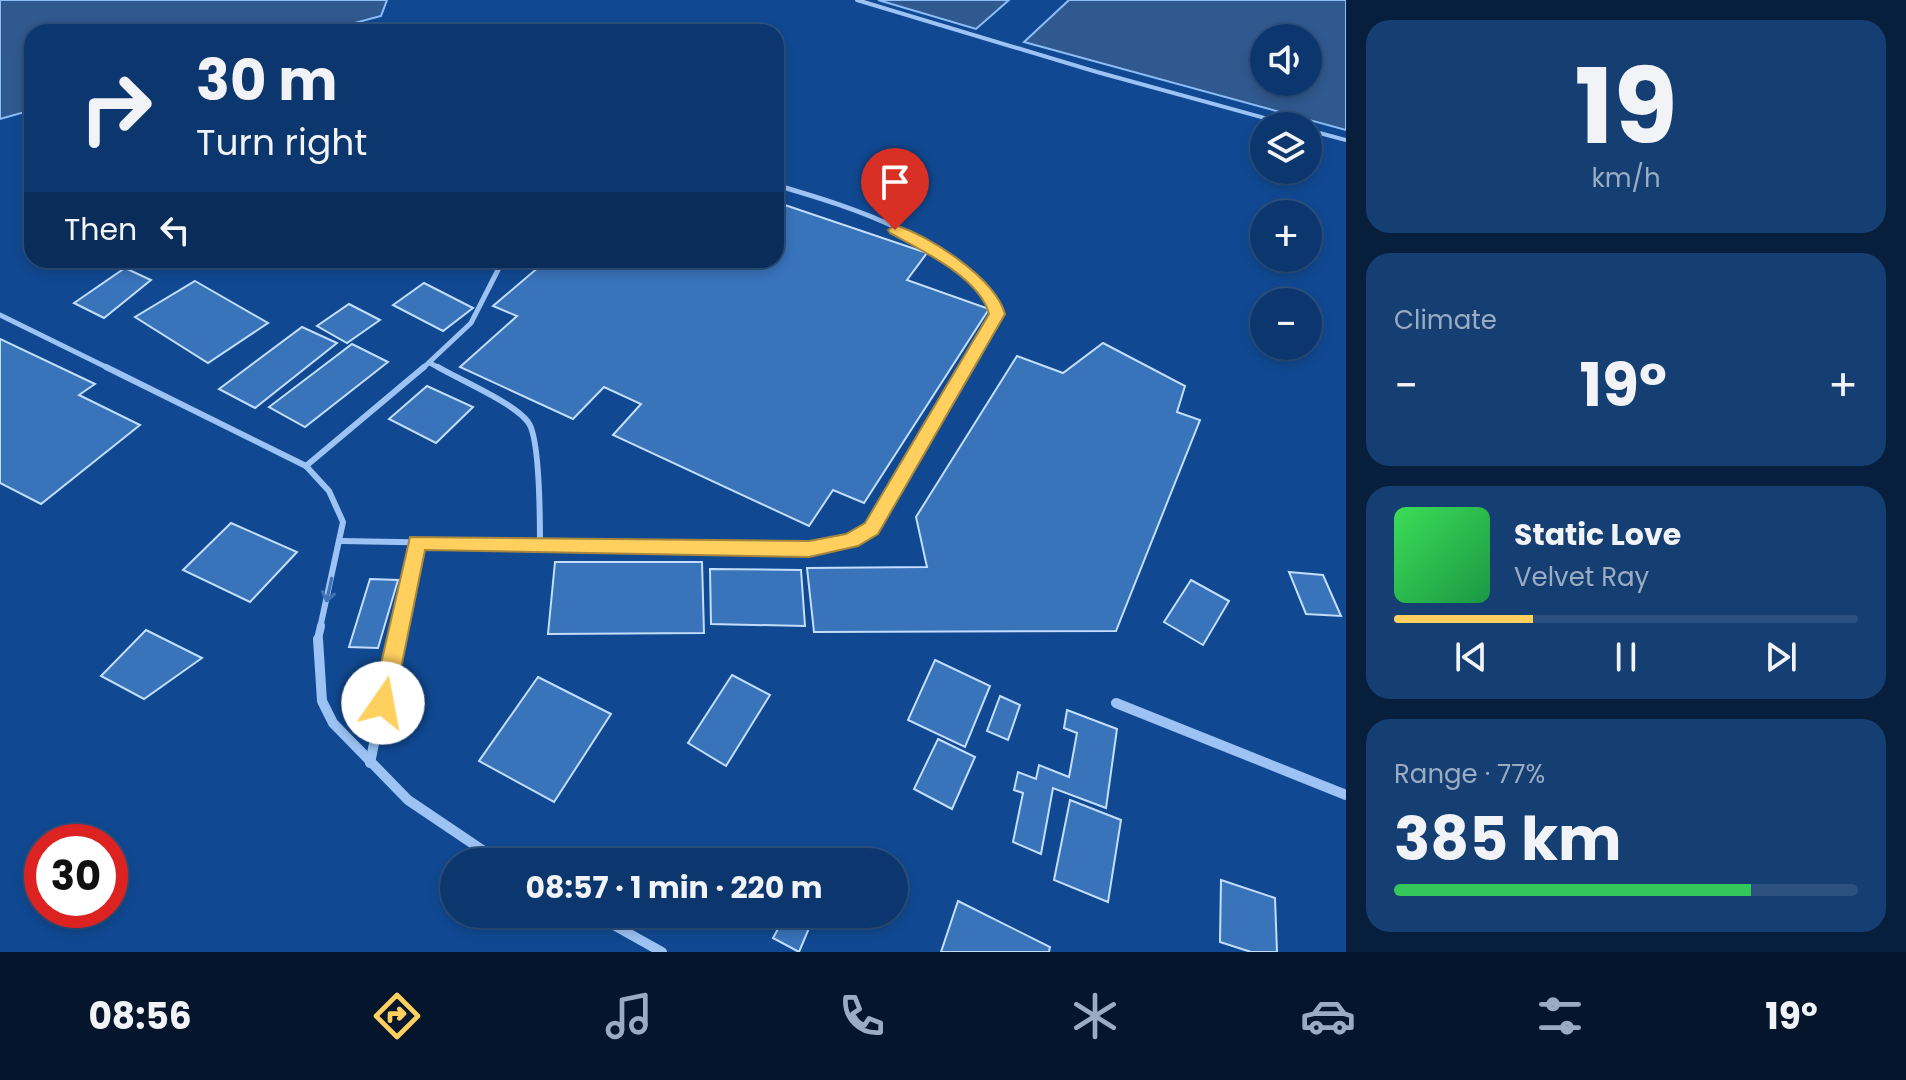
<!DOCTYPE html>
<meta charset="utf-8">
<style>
body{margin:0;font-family:Poppins,sans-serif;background:#153f73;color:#f1f3f6;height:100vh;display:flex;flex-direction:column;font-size:30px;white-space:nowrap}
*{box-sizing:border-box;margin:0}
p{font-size:26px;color:#9aacc2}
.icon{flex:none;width:44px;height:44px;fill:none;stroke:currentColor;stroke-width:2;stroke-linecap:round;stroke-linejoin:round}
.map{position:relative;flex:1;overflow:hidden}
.panel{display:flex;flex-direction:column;gap:20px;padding:20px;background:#071e3c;width:560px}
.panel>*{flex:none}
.top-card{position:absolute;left:24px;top:24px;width:760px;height:244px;border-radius:24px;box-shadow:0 4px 12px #0003,0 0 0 2px #2c5181;background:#0c376e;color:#f1f3f6;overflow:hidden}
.fabs{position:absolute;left:1250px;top:24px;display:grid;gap:16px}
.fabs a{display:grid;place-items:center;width:72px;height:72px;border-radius:50%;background:#0c376e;box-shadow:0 4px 12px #0003,0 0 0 2px #2c5181;font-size:40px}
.speed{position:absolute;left:24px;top:824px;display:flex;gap:16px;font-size:40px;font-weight:700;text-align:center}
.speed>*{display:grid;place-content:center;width:104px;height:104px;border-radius:50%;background:#0c376e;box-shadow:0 4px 12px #0003,0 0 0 2px #2c5181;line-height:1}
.speed .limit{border:12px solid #d22;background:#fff;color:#111}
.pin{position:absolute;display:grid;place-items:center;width:68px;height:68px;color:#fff;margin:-82px -34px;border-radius:50% 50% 50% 0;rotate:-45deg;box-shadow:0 0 8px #0007}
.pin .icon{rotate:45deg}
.me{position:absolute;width:88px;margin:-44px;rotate:12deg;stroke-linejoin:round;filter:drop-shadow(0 0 6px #0008)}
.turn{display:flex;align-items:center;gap:28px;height:168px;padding:0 40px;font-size:36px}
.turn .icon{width:104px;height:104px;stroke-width:2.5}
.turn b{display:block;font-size:56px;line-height:68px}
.then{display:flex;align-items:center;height:76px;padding:0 40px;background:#0003;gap:16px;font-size:30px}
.big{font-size:60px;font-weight:700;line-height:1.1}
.panel .widget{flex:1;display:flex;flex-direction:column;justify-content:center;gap:12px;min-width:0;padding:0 28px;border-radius:24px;background:#153f73}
.panel .dial{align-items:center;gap:0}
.dial b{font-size:104px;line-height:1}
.song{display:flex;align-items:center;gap:24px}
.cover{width:96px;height:96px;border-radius:12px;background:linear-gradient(135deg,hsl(130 70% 55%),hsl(140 70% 35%))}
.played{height:8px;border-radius:4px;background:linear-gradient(90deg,#ffd05e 30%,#2c5181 30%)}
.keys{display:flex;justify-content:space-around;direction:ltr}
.heat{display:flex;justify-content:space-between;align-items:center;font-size:44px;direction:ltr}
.charge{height:12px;border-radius:6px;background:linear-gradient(90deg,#34c759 77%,#2c5181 0)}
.trip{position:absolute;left:440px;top:848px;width:468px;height:80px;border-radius:40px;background:#0c376e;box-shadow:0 4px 12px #0003,0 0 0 2px #2c5181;font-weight:700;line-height:80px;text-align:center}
.menu{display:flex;height:128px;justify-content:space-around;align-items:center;background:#05162c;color:#9aacc2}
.menu .icon{width:56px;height:56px}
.menu .on{color:#ffd05e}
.menu b{font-size:36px;color:#f1f3f6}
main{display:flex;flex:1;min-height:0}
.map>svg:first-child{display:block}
.water{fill:#30598f;stroke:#8dbef7;stroke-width:2;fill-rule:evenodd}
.building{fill:#3973ba;stroke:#c3defd;stroke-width:2}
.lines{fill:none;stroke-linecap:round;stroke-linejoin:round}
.lane-far3{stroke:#9cc3f3;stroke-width:4}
.lane-far2{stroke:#9cc3f3;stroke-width:5}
.lane-far1{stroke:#9cc3f3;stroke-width:6}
.lane{stroke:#9cc3f3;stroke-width:8}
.street{stroke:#9cc3f3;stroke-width:10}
.oneway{stroke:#4174b4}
.route{fill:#ffd05e;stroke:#a6873d;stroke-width:2}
</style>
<main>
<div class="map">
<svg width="1346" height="952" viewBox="0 0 1346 952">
<rect width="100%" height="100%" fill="#104992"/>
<g class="water">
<polygon points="0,0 387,0 381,16 321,32 32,32 32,110 0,119"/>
<polygon points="878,0 1009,0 976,29"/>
<path d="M1069,0H1346V130L1024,42ZM1264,38H1308V82H1264Z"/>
</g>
<g class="building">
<polygon points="776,202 927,253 907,280 989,309 864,503 833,490 809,526 613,435 641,404 604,387 573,419 460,367 517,316 493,306 547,260 776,260"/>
<polygon points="125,268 151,280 104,318 74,303"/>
<polygon points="195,281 268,323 208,363 135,317"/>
<polygon points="424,283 473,308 443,331 393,305"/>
<polygon points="349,304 380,320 347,343 317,326"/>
<polygon points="302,327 337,343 255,408 219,389"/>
<polygon points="0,339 95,384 79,395 140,425 41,504 0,483"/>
<polygon points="1103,343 1185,386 1177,412 1200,420 1116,631 814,632 807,568 927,567 916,517 1017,356 1063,373"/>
<polygon points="352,344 388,362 305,427 269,407"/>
<polygon points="427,386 473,407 436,443 389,419"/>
<polygon points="231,523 297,552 250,602 183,570"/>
<polygon points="555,562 702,562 704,633 548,634"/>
<polygon points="710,569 801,570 805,626 711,624"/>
<polygon points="1289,572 1323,575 1341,616 1306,614"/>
<polygon points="370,579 398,580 378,648 349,647"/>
<polygon points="1191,580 1229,601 1203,645 1164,622"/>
<polygon points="146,630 202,658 144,699 101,676"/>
<polygon points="935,660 990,686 965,747 908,720"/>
<polygon points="732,675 770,695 726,766 688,743"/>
<polygon points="538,677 611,714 554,802 479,761"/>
<polygon points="1000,696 1020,705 1008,740 987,731"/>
<polygon points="1067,710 1117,729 1106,808 1053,788 1041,854 1013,842 1023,793 1014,790 1018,772 1036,779 1039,765 1069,777 1077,733 1064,728"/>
<polygon points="938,739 975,757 952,809 914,789"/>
<polygon points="1070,800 1121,820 1108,902 1054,880"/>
<polygon points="1221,880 1275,898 1277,952 1251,952 1220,942"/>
<polygon points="958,901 1050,947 1049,952 941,952"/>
<polygon points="767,914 815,914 799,952 773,938 779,927 765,919"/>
</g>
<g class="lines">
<g class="lane-far3">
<polyline points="857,0 1097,72 1294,126"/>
<polyline points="1308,130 1346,140"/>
</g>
<g class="lane-far2">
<path d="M776,185C854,208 956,238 997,314L965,369"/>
<polyline points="0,315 110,369"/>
<polyline points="430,363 441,369"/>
<polyline points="422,369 471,323 503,260"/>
</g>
<g class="lane-far1">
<polyline points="106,367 306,466 329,491 343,522 320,628"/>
<path d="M438,367C460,380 514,403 528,422C540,437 540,522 540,545"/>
<polyline points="306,466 424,367"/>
<polyline points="341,541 809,549 851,541 872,528 966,367"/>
<polyline points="398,628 417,542"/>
</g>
<g class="lane">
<polyline points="318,639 321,626"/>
<polyline points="395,643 399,626"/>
</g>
<g class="street">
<polyline points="318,639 322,701 333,723 408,800 500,862"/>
<polyline points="1116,703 1346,795"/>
<polyline points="370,763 395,643"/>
<polyline points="594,914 662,952"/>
</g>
</g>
<defs><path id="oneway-shaft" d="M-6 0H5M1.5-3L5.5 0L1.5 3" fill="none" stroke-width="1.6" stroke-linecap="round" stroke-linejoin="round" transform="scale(2)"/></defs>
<use class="oneway" href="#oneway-shaft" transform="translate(329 590) rotate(103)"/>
<path class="route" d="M895,225C930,236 995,278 1005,314L878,534L858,546L809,557L425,550L394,703L390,710L383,713L375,710L372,703L410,537L809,541L846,534L865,523L989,314C980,278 921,250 890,233L888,230Z"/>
</svg>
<div class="fabs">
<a><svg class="icon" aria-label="sound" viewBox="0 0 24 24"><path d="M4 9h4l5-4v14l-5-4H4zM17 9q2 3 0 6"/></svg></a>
<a><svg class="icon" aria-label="layers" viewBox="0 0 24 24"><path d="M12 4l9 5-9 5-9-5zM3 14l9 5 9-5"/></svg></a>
<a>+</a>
<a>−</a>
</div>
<div class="speed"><div class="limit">30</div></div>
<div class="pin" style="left:895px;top:230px;background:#d93025"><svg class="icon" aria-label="arrive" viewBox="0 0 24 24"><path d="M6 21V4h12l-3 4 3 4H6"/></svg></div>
<svg class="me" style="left:383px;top:703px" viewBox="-20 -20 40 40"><circle r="19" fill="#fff"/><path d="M0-13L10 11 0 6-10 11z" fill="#ffd05e"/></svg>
<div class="trip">08:57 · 1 min · 220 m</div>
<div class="top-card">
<div class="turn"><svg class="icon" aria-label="right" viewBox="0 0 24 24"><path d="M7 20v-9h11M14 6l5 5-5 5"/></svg><div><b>30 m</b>Turn right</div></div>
<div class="then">Then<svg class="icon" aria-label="left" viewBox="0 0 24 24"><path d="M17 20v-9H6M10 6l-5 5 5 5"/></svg></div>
</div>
</div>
<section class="panel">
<div class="widget dial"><b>19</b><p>km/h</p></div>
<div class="widget"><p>Climate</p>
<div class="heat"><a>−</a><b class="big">19°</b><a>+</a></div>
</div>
<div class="widget">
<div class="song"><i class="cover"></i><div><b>Static Love</b><p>Velvet Ray</p></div></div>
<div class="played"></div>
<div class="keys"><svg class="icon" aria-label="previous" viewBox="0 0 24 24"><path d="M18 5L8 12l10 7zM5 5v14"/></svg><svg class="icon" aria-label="pause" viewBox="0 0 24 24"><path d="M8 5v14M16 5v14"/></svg><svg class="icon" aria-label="next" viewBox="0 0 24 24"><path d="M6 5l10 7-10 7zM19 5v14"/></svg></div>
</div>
<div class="widget"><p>Range · 77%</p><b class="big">385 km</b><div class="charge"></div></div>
</section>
</main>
<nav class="menu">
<b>08:56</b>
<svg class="icon on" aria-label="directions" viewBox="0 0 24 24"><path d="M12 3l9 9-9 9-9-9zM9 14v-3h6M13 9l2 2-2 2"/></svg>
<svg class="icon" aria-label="music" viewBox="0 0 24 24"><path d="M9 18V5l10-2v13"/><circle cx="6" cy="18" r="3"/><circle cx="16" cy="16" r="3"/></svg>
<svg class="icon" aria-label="phone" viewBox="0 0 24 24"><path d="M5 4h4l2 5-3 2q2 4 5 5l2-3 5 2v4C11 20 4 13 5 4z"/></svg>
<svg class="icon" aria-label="climate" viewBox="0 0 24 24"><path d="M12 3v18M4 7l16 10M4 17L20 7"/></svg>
<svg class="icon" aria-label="car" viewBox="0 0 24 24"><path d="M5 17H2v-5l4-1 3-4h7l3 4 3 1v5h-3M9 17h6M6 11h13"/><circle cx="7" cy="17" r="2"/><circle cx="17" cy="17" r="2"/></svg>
<svg class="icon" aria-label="filters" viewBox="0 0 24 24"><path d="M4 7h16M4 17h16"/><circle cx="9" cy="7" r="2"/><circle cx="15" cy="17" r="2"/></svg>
<b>19°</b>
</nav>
